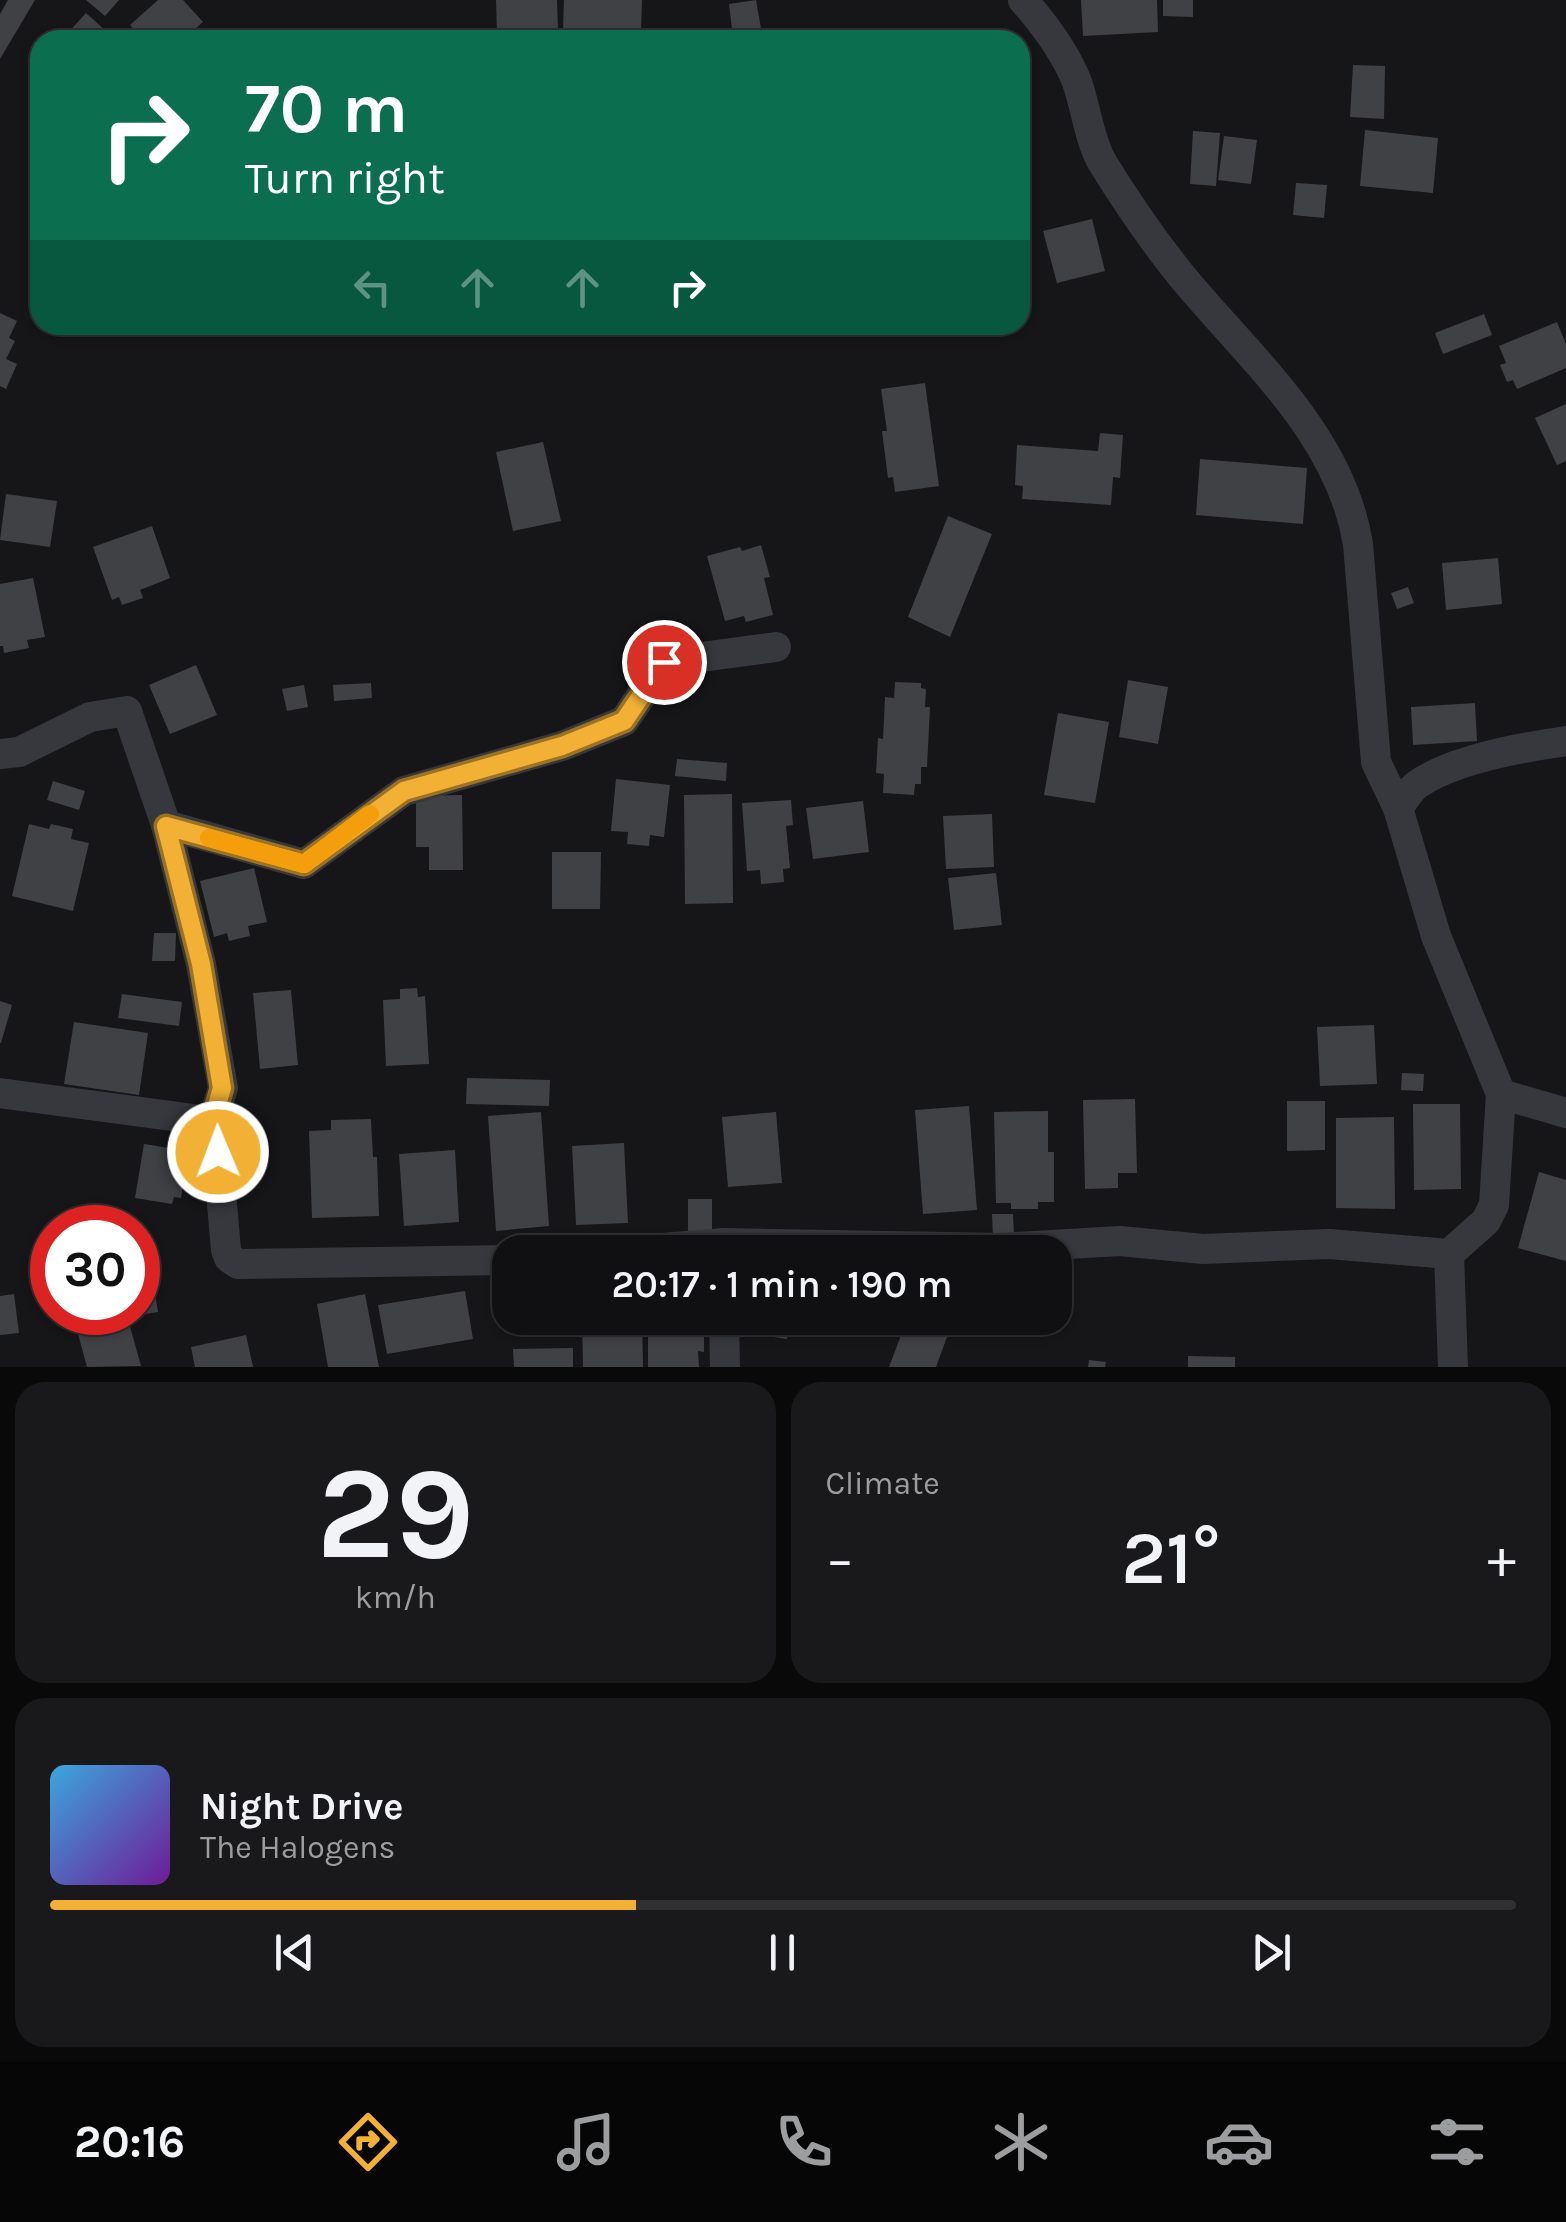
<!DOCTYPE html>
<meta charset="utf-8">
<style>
body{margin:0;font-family:Karla,sans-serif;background:#19191b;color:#f1f3f6;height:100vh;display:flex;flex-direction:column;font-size:38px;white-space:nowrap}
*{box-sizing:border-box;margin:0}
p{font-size:32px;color:#9c9d9f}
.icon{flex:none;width:55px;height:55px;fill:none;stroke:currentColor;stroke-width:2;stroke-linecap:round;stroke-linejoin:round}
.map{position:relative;height:1367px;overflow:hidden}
.sheet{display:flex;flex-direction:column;gap:15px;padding:15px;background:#09090a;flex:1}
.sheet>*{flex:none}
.top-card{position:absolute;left:30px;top:30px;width:1000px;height:305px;border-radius:30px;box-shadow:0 2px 8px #0004,0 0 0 2px #303032;background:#0b6e4f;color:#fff;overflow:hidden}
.speed{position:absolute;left:30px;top:1205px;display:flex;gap:20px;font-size:50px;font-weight:700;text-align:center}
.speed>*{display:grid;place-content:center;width:130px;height:130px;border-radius:50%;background:#101012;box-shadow:0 2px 8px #0004,0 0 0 2px #303032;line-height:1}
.speed .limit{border:15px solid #d22;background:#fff;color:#111}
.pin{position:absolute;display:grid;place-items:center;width:85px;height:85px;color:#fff;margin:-42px;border:5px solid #fff;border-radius:50%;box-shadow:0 2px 10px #0007}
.me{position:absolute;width:110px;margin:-55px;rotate:359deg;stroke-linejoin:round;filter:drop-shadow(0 0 8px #0008)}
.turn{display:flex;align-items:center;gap:35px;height:210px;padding:0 50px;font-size:45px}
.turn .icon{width:130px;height:130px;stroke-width:2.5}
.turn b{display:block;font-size:70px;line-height:85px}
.lanes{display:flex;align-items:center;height:95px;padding:0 50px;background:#0003;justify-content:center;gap:50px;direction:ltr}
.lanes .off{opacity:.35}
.big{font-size:75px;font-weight:600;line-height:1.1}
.sheet .card{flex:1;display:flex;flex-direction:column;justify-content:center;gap:15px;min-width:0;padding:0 35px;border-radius:30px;background:#19191b}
.sheet .dial{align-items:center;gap:0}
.dial b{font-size:130px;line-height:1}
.song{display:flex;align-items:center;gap:30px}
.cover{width:120px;height:120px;border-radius:15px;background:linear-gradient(135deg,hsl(200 70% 55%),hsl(280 70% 35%))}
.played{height:10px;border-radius:5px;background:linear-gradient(90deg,#f2b134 40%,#303032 40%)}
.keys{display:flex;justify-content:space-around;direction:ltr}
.heat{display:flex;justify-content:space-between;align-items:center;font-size:55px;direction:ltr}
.sheet .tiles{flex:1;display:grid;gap:15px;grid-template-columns:1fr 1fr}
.card:last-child{grid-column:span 2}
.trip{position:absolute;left:492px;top:1235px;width:580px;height:100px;border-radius:30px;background:#101012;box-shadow:0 2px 8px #0004,0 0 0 2px #303032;font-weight:600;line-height:100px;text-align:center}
.menu{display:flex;height:160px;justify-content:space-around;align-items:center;background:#060607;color:#9c9d9f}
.menu .icon{width:70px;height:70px}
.menu .active{color:#f2b134}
.menu b{font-size:45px;color:#f1f3f6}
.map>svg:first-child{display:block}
.building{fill:#404145}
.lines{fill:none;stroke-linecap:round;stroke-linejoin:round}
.minor{stroke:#37383d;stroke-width:30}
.route-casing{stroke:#9d7322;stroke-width:25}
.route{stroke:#f2b134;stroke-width:18}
.slow{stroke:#f59e0b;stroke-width:18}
</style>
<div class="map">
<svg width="1566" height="1367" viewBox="0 0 1566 1367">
<rect width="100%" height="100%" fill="#161618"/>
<g class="building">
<polygon points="8,0 35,0 0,59 0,14"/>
<polygon points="86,0 119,0 105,16"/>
<polygon points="158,0 183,0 203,22 183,40 143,40 130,25"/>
<polygon points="496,0 557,0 558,32 497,34"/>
<polygon points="564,0 642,0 641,31 563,29"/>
<polygon points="756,0 762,34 733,38 729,4"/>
<polygon points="1081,0 1157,0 1158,32 1083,36"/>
<polygon points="1163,0 1193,0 1193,17 1163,16"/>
<polygon points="86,13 116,40 72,40 66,35"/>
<polygon points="1353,65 1385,66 1384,119 1350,117"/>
<polygon points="1365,130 1438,138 1433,193 1360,186"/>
<polygon points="1193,131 1220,133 1216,186 1190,184"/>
<polygon points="1224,136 1257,140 1251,184 1218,180"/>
<polygon points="1296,183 1327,185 1324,218 1293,215"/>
<polygon points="1020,200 1028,223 1020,226"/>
<polygon points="1092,219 1105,271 1057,283 1043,231"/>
<polygon points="0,313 17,321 9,338 15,341 6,359 17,364 6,389 0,386"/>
<polygon points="1484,314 1492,335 1443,354 1435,333"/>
<polygon points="1557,322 1566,344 1566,368 1517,389 1513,380 1507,382 1500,365 1506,363 1499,346"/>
<polygon points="925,383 939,486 895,492 893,477 888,478 882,431 887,431 881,389"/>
<polygon points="1566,404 1566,461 1557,465 1535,418"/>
<polygon points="1100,433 1123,435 1120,478 1113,477 1111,505 1022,499 1023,486 1015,485 1017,445 1098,451"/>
<polygon points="543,442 561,521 513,531 496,452"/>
<polygon points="1200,459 1307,468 1303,524 1196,515"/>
<polygon points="6,494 57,501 50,547 0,540"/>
<polygon points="948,516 992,534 950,637 908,617"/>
<polygon points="152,526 170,578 140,590 143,598 122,605 119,597 112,600 93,547"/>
<polygon points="761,545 770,577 764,578 773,615 746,622 744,616 725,621 707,556 740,547 742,551"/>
<polygon points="1498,558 1502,604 1446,610 1442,563"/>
<polygon points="33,578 45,637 27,640 29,648 4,653 3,646 0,646 0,584"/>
<polygon points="1408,587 1414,603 1397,609 1391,593"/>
<polygon points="196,665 217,715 170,734 149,685"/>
<polygon points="1128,680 1168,687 1158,744 1119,737"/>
<polygon points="895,682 921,683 921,688 926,689 925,707 930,707 927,767 921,767 921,784 915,784 914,795 883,793 884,774 876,773 878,738 883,739 885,697 894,698"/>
<polygon points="371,683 372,698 334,701 333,685"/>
<polygon points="304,685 308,707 287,711 282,689"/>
<polygon points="1475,703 1477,741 1413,745 1411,707"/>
<polygon points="1058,713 1109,722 1095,803 1044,795"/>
<polygon points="677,759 727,763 726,781 675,776"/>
<polygon points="616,779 670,785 664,837 650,835 649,846 627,844 628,832 611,831"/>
<polygon points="53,781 85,791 79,810 47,800"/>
<polygon points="732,794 733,903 685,904 684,795"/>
<polygon points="462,795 463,870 429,870 429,847 416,847 416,796"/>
<polygon points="791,800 793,825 786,826 790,868 783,869 784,882 761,884 760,870 747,871 742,803"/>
<polygon points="863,801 869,852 813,859 806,808"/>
<polygon points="992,814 994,867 946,869 943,816"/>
<polygon points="29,824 49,829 51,824 73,829 71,839 89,843 73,911 12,896"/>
<polygon points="552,852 601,852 600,909 552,909"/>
<polygon points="254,868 267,922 248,926 250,936 229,941 227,933 214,937 200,881"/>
<polygon points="996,873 1002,925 954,930 948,878"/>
<polygon points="154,933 176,933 175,961 152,961"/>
<polygon points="417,988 418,997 425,996 429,1064 386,1066 383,1000 400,999 400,989"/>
<polygon points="291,990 298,1065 260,1069 253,993"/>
<polygon points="122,994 182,1002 179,1026 118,1018"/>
<polygon points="0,1001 12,1005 1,1043 0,1043"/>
<polygon points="74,1022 148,1033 139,1095 64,1084"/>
<polygon points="1374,1025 1377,1084 1320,1086 1317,1027"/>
<polygon points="1402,1073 1424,1074 1423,1091 1401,1090"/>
<polygon points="467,1078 550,1080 549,1106 466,1104"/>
<polygon points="1135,1099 1137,1173 1118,1173 1118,1188 1085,1189 1083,1100"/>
<polygon points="1287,1101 1325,1101 1325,1150 1287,1151"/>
<polygon points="1413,1104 1460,1104 1461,1189 1414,1190"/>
<polygon points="969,1106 977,1210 923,1214 915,1110"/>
<polygon points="1048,1111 1048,1152 1054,1152 1054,1202 1038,1202 1038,1209 1011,1209 1011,1203 996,1203 994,1112"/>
<polygon points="541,1112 549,1226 496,1231 488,1116"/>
<polygon points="776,1112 782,1183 728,1187 722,1117"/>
<polygon points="1394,1117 1395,1209 1336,1208 1336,1118"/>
<polygon points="371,1119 373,1157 377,1157 379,1216 312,1218 309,1131 331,1130 331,1120"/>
<polygon points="624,1143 628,1223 576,1225 572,1146"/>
<polygon points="144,1144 189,1151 181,1198 174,1197 172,1204 135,1198"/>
<polygon points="455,1150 459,1222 404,1226 399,1154"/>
<polygon points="1539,1172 1566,1180 1566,1261 1518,1248"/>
<rect x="688" y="1199" width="24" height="33"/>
<polygon points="992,1214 1013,1214 1014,1236 993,1237"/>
<polygon points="465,1291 473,1339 387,1354 378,1305"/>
<polygon points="155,1293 158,1312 139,1315 138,1295"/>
<polygon points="14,1294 19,1333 0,1335 0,1296"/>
<polygon points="365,1294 379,1367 328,1367 317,1304"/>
<polygon points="72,1312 126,1312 141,1366 87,1367"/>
<polygon points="519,1318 570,1318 571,1334 520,1336"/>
<polygon points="582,1318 642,1318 643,1367 583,1367"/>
<polygon points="648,1318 691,1318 692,1332 704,1332 704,1352 698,1351 699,1367 648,1367"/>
<polygon points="743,1318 791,1318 787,1339 740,1332"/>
<polygon points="906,1322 947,1337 936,1367 889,1367"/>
<polygon points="246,1335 253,1367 195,1367 191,1347"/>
<polygon points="573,1348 573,1367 514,1367 513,1349"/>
<polygon points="1188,1356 1235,1357 1235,1367 1188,1367"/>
<polygon points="1089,1360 1106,1362 1105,1367 1088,1367"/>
</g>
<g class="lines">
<g class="minor">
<path d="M1023,0C1044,24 1065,52 1077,82C1086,108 1089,139 1102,162C1126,201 1152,239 1180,274C1248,357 1340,433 1358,544L1376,762L1398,808"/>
<polyline points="0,754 19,752 90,717 127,711 166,825 201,964 223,1088 211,1126"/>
<polyline points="166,825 304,864 404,791 562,746 624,721 664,662 776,647"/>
<polyline points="0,1093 194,1119 211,1126 216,1135 226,1250 229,1258 238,1264 510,1260"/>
<path d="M1501,1094L1436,936L1398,808C1404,801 1410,789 1418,784C1454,759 1524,747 1566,741"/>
<polyline points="614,1252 724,1243 998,1248 1120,1241 1203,1249 1329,1244 1449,1254 1453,1367"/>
<polyline points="1449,1254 1486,1221 1494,1205 1501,1094 1566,1113"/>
<polyline points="724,1318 725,1367"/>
</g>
</g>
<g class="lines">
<defs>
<polyline id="route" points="218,1152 216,1135 211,1126 222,1088 201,964 166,826 304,864 404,791 562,746 624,721 664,662"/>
</defs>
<use href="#route" class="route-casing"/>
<use href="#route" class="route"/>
<polyline class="slow" points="209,838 304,864 370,814"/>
</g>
</svg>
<div class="speed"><div class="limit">30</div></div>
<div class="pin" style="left:664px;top:662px;background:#d93025"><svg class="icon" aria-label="arrive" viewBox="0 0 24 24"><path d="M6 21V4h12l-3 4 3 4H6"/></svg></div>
<svg class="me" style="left:218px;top:1152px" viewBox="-20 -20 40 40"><circle r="17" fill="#f2b134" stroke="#fff" stroke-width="3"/><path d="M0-11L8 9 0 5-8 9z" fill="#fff"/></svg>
<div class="trip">20:17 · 1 min · 190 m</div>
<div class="top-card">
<div class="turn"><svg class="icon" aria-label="right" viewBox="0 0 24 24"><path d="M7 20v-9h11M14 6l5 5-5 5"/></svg><div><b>70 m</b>Turn right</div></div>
<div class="lanes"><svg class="icon off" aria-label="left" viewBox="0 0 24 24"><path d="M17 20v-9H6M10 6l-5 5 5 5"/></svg><svg class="icon off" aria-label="ahead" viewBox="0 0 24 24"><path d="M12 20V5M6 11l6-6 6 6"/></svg><svg class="icon off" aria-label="ahead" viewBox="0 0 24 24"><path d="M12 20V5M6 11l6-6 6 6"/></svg><svg class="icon" aria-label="right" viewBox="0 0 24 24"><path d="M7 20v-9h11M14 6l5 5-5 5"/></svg></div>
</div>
</div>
<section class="sheet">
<div class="tiles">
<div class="card dial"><b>29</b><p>km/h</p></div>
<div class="card"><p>Climate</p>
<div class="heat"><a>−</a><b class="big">21°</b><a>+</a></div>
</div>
<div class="card">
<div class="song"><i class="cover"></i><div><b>Night Drive</b><p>The Halogens</p></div></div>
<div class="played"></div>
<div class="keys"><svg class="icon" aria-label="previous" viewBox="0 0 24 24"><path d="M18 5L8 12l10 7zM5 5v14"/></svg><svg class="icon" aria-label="pause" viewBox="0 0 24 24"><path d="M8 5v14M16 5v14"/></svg><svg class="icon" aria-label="next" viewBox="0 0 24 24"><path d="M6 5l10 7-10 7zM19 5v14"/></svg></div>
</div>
</div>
</section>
<nav class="menu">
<b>20:16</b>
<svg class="icon active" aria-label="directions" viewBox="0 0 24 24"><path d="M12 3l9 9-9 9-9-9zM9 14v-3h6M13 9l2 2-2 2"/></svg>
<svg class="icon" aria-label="music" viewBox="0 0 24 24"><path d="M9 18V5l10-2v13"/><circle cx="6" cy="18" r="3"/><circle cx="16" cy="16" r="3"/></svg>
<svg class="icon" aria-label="phone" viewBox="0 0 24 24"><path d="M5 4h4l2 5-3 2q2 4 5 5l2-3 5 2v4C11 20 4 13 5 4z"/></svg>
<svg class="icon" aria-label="climate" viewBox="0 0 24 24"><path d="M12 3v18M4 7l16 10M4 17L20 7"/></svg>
<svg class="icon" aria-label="car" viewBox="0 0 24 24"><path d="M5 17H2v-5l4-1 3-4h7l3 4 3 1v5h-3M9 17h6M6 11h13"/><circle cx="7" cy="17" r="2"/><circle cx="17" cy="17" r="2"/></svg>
<svg class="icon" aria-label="filters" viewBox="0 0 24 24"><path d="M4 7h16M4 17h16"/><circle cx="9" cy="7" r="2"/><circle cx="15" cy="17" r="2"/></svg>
</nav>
